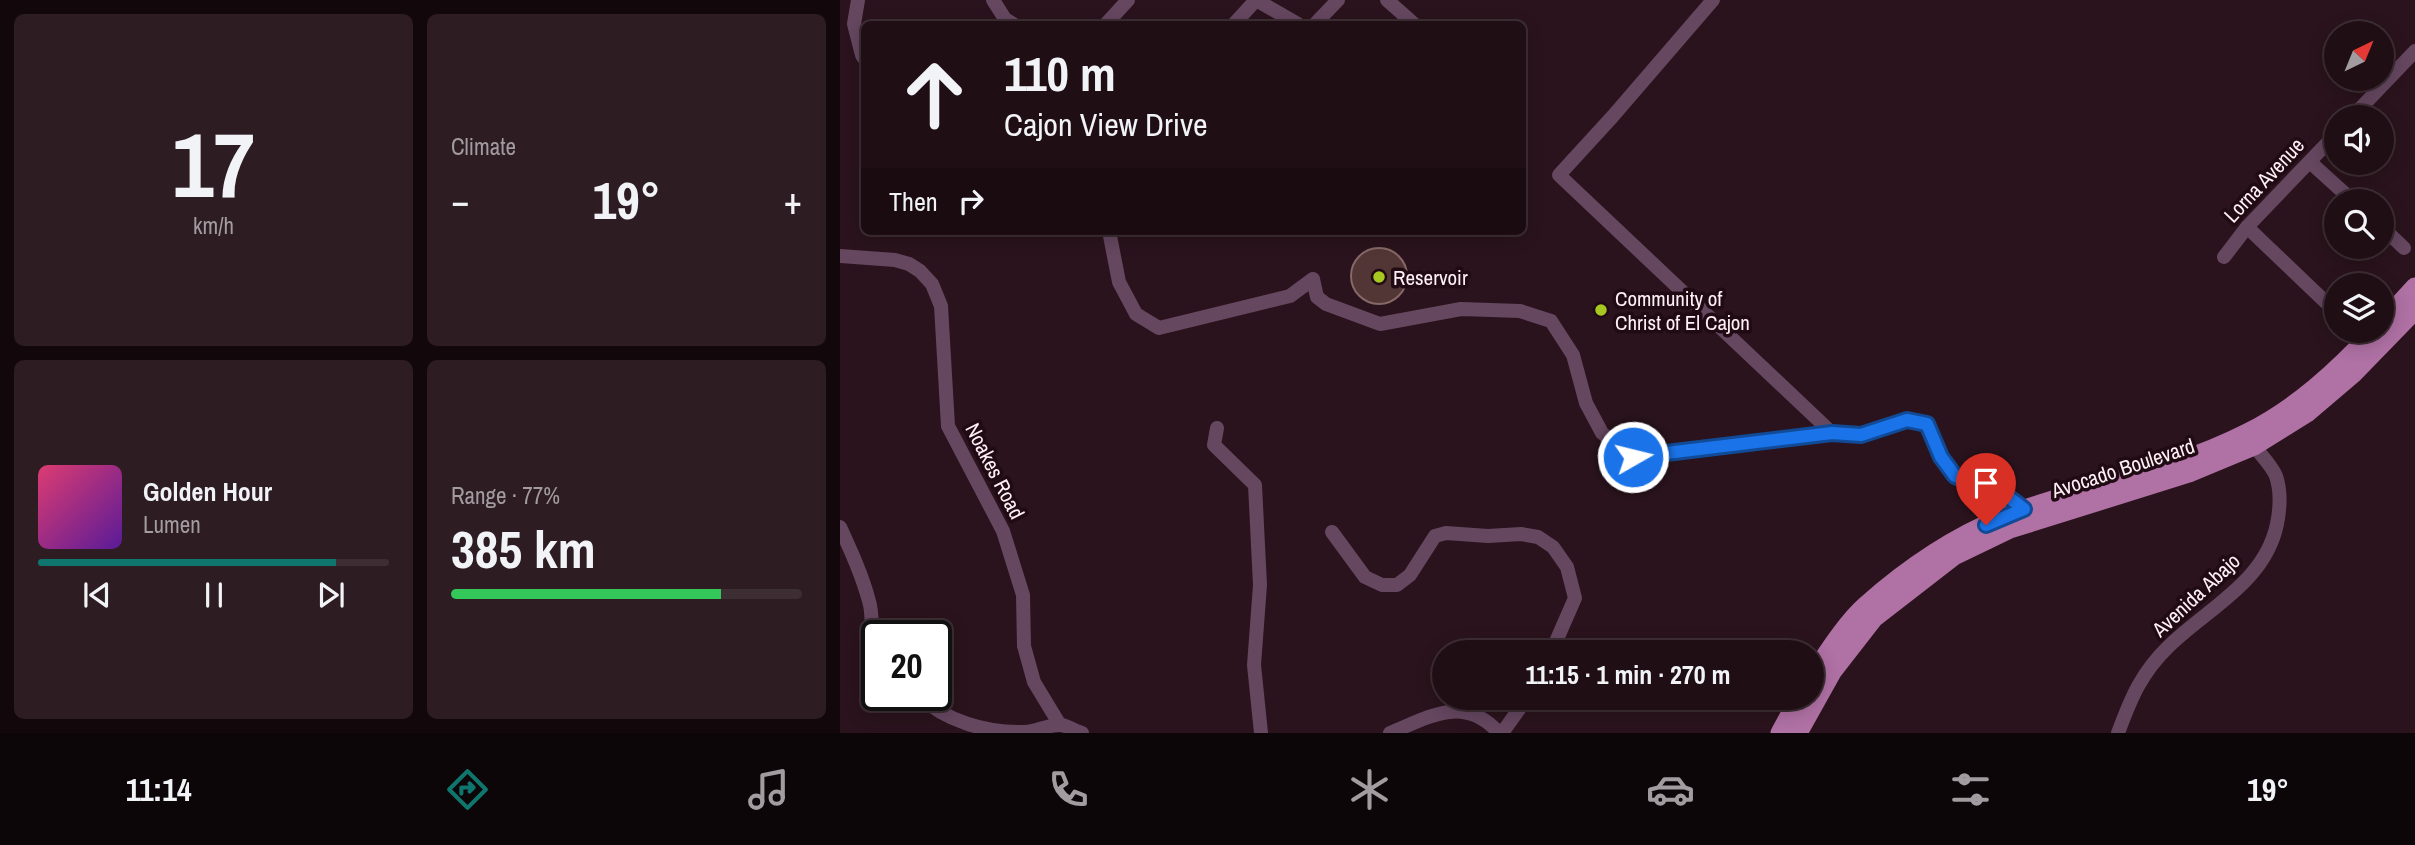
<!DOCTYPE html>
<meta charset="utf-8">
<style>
body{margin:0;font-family:"Archivo Narrow",sans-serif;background:#2d1c22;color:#f1f3f6;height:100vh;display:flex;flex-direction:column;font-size:26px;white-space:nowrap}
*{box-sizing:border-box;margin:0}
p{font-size:23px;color:#a29ca0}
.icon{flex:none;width:38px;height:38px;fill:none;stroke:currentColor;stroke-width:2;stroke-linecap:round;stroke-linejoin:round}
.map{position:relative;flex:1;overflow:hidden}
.details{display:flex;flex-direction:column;gap:14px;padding:14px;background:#12080c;width:840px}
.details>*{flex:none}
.banner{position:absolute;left:21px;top:21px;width:665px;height:214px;border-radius:10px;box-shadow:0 4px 18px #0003,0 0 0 2px #3d2e34;background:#200e15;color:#f1f3f6;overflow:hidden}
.needle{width:46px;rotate:43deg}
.tools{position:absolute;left:1484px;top:21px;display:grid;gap:14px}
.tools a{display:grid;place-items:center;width:70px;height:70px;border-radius:50%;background:#200e15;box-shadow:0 4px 18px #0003,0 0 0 2px #3d2e34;font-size:35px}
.speed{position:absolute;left:21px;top:620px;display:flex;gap:14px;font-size:35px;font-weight:700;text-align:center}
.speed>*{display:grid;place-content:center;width:91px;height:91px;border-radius:50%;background:#200e15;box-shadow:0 4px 18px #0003,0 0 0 2px #3d2e34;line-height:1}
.speed .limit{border:4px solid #111;border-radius:10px;background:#fff;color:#111}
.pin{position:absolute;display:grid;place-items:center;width:60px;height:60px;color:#fff;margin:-72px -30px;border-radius:50% 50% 50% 0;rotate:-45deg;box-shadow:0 0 7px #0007}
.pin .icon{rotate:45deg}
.me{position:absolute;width:77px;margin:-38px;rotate:82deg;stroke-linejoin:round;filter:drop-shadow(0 0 5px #0008)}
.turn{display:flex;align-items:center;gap:24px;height:147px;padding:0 28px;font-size:32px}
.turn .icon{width:91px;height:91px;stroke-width:2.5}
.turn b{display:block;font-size:49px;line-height:60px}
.then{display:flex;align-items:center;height:66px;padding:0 28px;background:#0003;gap:14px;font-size:26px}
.big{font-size:52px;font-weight:800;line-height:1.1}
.details .tile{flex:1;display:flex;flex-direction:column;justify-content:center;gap:10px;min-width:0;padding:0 24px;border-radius:10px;background:#2d1c22}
.details .dial{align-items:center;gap:0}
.dial b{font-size:91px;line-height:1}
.song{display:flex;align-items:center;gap:21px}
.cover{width:84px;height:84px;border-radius:10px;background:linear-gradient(135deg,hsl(340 70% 55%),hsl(270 70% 35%))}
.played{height:7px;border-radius:4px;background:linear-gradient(90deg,#0f766e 85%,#3d2e34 85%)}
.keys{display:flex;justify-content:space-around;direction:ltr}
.heat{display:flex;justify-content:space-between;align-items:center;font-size:38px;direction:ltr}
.charge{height:10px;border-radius:5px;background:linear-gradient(90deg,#34c759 77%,#3d2e34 0)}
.details .tiles{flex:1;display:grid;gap:14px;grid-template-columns:repeat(2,1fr)}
.trip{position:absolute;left:592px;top:640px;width:392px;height:70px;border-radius:35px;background:#200e15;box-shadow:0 4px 18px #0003,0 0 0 2px #3d2e34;font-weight:800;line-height:70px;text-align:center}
.dock{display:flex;height:112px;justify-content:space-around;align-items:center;background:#0d0608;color:#a29ca0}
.dock .icon{width:49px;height:49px}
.dock .current{color:#0f766e}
.dock b{font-size:32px;color:#f1f3f6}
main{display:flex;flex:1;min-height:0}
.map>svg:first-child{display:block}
.building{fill:#513635;stroke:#866866;stroke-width:2}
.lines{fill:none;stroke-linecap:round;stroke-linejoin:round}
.minor{stroke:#654760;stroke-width:14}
.major{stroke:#b071a5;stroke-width:19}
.route-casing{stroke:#114b97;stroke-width:18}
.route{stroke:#1a73e8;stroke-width:12}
.poi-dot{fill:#a6c820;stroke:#200a13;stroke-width:2.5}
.labels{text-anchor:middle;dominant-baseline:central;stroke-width:7;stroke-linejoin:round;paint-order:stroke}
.street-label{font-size:21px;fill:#fef0f4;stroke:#200a13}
.poi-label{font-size:21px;fill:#fef0f4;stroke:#200a13;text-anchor:start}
</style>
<main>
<section class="details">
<div class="tiles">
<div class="tile dial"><b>17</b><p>km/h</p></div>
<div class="tile"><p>Climate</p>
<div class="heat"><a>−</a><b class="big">19°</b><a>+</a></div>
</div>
<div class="tile">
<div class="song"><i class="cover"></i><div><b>Golden Hour</b><p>Lumen</p></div></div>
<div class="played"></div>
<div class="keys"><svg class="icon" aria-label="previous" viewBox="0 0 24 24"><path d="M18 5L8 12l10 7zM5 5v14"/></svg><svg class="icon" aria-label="pause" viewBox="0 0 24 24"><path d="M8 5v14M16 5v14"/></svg><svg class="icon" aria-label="next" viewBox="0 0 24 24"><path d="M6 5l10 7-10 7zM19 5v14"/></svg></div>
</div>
<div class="tile"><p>Range · 77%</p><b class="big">385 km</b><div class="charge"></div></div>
</div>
</section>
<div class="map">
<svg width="1575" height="733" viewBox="0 0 1575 733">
<rect width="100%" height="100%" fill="#2a131c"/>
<circle class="building" cx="539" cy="276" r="28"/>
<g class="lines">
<g class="minor">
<polyline points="18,0 14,24 22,55 24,58"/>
<polyline points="153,0 165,19 173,24"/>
<polyline points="416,0 458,24"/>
<polyline points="547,0 574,24"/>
<polyline points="873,0 773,116 719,175 992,433 1021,435 1067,420 1088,424 1101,457 1115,476 1167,496 1184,509"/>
<polyline points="266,24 288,0"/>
<polyline points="394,24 416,0"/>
<polyline points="475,24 498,0"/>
<polyline points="1512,117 1575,51"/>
<polyline points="1470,162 1513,201"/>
<polyline points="1407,227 1496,312"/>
<polyline points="1542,227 1564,248"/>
<polyline points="269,231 279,282 296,314 319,328 450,296 473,279 477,297 486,304 540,324 621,309 680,311 711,321 733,355 746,403 762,433 793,457 992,433"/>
<polyline points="0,256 55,260 69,264 80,271 92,284 101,306 108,426 163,531 183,595 184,646 194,682 220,725"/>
<polyline points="1384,257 1407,227 1496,134"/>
<polyline points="377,428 374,445 415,485 420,585 414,665 421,733"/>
<path d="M0,527C11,551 22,575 29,601C34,617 29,635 37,650"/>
<polyline points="492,532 525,577 542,585 557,585 570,575 595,536 606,533 648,536 681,534 698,537 713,547 727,567 735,598 711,653"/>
<path d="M78,695C105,721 146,733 184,732C196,732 209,724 221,725C228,726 235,731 242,733"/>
<path d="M550,733C589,717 624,694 659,733"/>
<polyline points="662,733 687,698"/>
<path d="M1278,733C1291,698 1301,673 1329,646C1368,608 1425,582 1437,524C1440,509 1441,491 1436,476C1432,466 1421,455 1414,446"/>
</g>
<g class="major">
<polyline points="1542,323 1575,287"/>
<path d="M971,678C984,657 1007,622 1025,606C1071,565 1124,530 1182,510C1257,484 1336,469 1407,433C1457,408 1497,371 1534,331"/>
<polyline points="940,733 959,698"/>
<polyline points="958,733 992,672 1034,618 1114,556 1170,529 1349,473 1414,446 1467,413 1514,373 1575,310"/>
</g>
</g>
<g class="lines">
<defs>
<polyline id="route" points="793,457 992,433 1021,435 1067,420 1087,424 1101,457 1115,476 1167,496 1184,509 1146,525"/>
</defs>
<use href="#route" class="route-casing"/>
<use href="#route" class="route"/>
</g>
<g class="poi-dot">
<circle cx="539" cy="277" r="7"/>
<circle cx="761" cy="310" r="7"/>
</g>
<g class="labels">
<g class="street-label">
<text transform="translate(1424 180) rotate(-47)">Lorna Avenue</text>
<text transform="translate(1283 468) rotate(-18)">Avocado Boulevard</text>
<text transform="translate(155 471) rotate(63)">Noakes Road</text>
<text transform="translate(1356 595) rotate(-43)">Avenida Abajo</text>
</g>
<g class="poi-label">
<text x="553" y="277">Reservoir</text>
<text x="775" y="298">Community of<tspan x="775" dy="24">Christ of El Cajon</tspan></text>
</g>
</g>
</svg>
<div class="tools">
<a><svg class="needle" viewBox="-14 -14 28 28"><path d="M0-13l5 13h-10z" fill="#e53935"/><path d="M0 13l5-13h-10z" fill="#a29ca0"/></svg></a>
<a><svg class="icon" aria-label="sound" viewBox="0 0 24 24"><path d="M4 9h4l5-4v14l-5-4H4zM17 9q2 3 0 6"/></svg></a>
<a><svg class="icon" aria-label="search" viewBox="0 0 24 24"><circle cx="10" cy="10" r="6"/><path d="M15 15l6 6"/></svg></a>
<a><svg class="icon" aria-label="layers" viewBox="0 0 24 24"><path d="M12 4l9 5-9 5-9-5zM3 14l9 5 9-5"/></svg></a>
</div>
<div class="speed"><div class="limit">20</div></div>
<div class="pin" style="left:1146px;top:525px;background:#d93025"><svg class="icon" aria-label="arrive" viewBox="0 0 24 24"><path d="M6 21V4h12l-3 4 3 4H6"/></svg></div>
<svg class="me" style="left:793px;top:457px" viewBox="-20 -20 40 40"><circle r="17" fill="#1a73e8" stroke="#fff" stroke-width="3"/><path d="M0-11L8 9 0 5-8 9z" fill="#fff"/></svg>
<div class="trip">11:15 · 1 min · 270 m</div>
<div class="banner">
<div class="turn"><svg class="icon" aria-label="ahead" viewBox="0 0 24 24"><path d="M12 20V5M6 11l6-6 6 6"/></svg><div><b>110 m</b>Cajon View Drive</div></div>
<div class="then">Then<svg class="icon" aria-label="right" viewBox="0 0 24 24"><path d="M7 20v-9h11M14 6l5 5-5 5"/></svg></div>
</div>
</div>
</main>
<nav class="dock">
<b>11:14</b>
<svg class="icon current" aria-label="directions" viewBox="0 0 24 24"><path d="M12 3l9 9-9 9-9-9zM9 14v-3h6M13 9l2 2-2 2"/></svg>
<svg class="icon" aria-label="music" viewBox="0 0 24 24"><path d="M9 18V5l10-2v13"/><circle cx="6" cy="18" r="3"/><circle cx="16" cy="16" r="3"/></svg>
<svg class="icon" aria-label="phone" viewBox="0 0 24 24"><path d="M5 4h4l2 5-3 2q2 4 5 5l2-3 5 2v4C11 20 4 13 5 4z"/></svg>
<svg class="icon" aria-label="climate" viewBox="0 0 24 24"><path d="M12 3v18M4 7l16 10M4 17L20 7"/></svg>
<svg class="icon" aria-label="car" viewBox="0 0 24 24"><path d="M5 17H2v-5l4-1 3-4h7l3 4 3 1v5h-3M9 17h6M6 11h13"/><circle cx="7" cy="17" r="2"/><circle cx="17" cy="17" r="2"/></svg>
<svg class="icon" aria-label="filters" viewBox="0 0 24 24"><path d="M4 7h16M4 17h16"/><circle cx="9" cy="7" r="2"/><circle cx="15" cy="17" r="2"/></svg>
<b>19°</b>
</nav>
